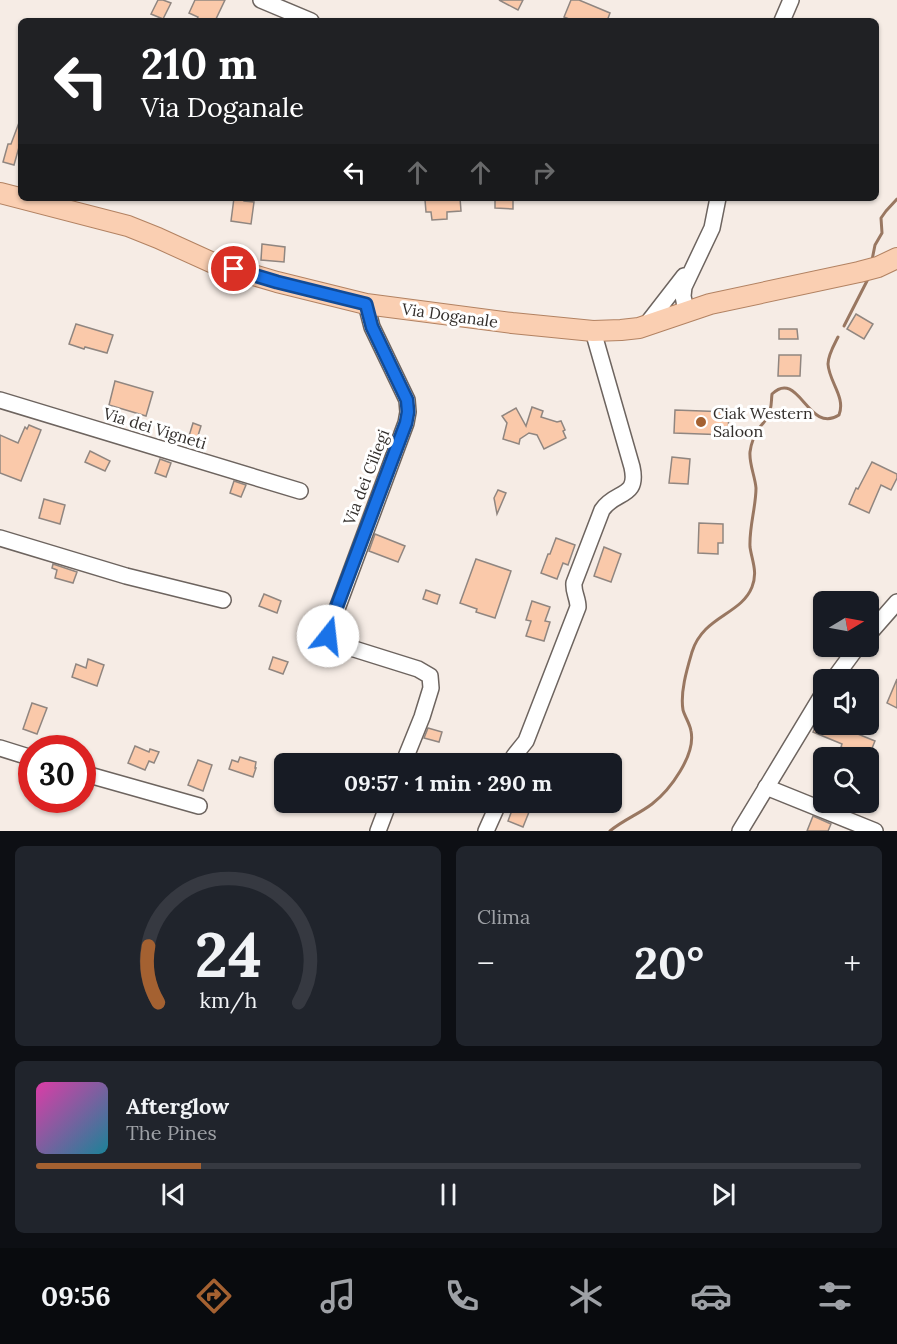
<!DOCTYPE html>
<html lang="it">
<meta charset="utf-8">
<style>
body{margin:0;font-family:Lora,serif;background:#20242c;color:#f1f3f6;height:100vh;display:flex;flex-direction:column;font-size:22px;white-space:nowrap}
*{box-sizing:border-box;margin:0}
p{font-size:20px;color:#9ea1a6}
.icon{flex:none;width:33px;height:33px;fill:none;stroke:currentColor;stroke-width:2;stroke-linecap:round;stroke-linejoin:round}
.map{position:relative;height:831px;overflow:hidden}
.drawer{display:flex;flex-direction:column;gap:15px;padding:15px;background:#0d0f14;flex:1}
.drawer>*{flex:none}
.hud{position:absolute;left:18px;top:18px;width:861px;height:183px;border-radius:9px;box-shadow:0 2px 4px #0004;background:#202124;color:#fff;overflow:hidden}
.needle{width:39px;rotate:80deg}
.controls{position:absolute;left:813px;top:591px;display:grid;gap:12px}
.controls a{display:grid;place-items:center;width:66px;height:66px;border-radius:9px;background:#171b24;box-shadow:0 2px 4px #0004;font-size:30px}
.speed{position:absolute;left:18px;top:735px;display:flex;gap:12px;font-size:30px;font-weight:700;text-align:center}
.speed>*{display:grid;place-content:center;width:78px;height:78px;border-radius:50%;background:#171b24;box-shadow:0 2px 4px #0004;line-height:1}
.speed .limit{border:9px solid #d22;background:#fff;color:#111}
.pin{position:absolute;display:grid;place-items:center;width:51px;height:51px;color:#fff;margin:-26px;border:3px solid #fff;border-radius:50%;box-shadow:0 2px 6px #0007}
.me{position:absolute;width:66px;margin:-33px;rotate:16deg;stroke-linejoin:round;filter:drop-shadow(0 0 4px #0008)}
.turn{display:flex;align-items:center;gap:21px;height:126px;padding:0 24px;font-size:27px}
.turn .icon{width:78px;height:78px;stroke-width:2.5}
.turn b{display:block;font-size:42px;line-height:51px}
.lanes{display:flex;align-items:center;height:57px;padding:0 24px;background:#0003;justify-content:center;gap:30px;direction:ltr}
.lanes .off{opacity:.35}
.big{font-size:45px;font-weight:700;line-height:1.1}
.drawer .widget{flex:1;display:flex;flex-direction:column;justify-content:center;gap:9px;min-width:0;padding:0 21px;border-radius:9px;background:#20242c}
.drawer .dial{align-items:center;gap:0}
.dial svg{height:156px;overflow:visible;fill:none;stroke:#363941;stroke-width:7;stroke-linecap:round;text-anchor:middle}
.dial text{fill:#f1f3f6;stroke:none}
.song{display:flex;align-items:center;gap:18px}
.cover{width:72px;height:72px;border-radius:9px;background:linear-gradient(135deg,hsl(320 70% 55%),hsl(190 70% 35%))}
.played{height:6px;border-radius:3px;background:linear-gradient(90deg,#a46131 20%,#363941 20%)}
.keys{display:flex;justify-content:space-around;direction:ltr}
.heat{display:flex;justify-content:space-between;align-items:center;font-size:33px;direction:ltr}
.drawer .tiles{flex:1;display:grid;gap:15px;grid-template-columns:1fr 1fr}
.widget:last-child{grid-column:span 2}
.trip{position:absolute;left:274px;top:753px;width:348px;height:60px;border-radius:9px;background:#171b24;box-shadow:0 2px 4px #0004;font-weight:700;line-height:60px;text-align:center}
.tab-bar{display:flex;height:96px;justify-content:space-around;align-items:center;background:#090b0e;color:#9ea1a6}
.tab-bar .icon{width:42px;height:42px}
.tab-bar .on{color:#a46131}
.tab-bar b{font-size:27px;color:#f1f3f6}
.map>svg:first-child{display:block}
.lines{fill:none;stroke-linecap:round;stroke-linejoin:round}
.stream{stroke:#997761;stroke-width:3}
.building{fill:#fac9aa;stroke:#908680;stroke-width:1.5}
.minor-casing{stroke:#6d645f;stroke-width:18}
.major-casing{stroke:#b28262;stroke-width:22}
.minor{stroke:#fff;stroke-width:15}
.major{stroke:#facfb2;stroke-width:20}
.route-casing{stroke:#114b97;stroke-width:15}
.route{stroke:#1a73e8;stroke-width:10}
.poi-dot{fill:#a46131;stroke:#fff;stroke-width:2}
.labels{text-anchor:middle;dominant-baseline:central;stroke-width:6;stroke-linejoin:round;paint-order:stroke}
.street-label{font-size:16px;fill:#332f2c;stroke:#fff}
.poi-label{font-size:16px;fill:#332f2c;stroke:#fff;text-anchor:start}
</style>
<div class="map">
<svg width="897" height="831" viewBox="0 0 897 831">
<rect width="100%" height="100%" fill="#f6ece5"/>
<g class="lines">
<g class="stream">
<polyline points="872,260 875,245 882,233 881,218 886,211 897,199"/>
<polyline points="844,326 869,277"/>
<path d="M610,831C623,820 639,814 652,804C670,790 696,755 691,731C690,724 685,717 683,710C680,692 687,669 692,652C703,616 741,615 752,587C758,572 752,561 750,547C749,527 756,507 756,488C755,476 749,464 750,452C751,444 755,434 760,427C763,423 766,421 768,416C772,409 771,402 772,394C799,368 808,435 839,415C846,397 829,382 828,364C828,355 834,345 838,337"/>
</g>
</g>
<g class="building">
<polygon points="158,0 163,0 171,3 163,19 151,14"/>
<polygon points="195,0 225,0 215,21 196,21 198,17 189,13"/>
<polygon points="499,0 523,0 518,10"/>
<polygon points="571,0 579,0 610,13 607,21 574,21 564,17"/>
<polygon points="20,120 21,140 14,165 3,162 8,144 11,144"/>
<polygon points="234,198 244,198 244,201 254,202 251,224 231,221"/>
<polygon points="429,198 460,198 461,211 447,212 447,219 432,220 431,212 426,212 425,200 429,200"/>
<polygon points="495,198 513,198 513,209 495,208"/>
<polygon points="262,244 285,247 284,262 261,260"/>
<polygon points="856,314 873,324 864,339 847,329"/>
<polygon points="76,324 113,335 107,353 85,347 84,349 69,344"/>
<polygon points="779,329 797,329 798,339 779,339"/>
<polygon points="779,355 801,355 800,376 778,376"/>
<polygon points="115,381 153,392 146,416 109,405"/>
<polygon points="532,407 543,411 541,417 557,422 561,421 565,430 563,431 566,438 544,449 537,435 529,433 520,439 519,444 503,439 507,423 502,416 516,408 526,426"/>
<polygon points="675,410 729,412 728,435 674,433"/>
<polygon points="193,423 201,426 197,439 189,436"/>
<polygon points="29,425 41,430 21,481 0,473 0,435 18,443 25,427 27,429"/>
<polygon points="90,451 110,461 105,471 85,462"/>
<polygon points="672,457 690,459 688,484 669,483"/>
<polygon points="160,459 171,463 166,477 155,473"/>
<polygon points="872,462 897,474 897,478 891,490 881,485 869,513 849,504 856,488 858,489"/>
<polygon points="234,481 246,485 241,497 230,493"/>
<polygon points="498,490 506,493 497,514 494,498"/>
<polygon points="44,499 65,505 60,524 39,518"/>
<polygon points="699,523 723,524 723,543 718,543 718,554 698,553"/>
<polygon points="375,534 405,546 398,562 369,551"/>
<polygon points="556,538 575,545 568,565 563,563 557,579 541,573 548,554 550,554"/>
<polygon points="604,547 621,554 611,582 594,576"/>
<polygon points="476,559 511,571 495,618 476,612 477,609 460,603"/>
<polygon points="53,564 77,572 73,583 55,578 57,570 52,568"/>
<polygon points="426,590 440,595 437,604 423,599"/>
<polygon points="264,594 281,601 277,613 259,606"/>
<polygon points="532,601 550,607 545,621 550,622 544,641 526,636 531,621 526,620"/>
<polygon points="273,657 288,662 283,674 269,669"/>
<polygon points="88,659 104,665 97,686 72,677 76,664 86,668"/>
<polygon points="897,679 897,708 887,703"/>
<polygon points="32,703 47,708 37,734 23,729"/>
<polygon points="818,721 824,723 824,724 827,724 847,732 848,730 875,741 868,758 841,747 842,744 813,732"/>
<polygon points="428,728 442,732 439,742 424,738"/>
<polygon points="135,746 149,752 150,749 159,752 154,763 149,761 145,770 128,763"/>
<polygon points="240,757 256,762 255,768 256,768 253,777 229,769 232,760 238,762"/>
<polygon points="198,760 212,765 203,791 188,785"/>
<polygon points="351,802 378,802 375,812 351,805"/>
<polygon points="515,802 533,802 523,827 508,821"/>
<polygon points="813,816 831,824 828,831 807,831"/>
</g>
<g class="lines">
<defs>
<g id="minor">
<polyline points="261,0 311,21"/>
<polyline points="782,21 791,0"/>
<polyline points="366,304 372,327 407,400 408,412 406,423 328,633 329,638 335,643 418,669 430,676 431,688 422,717 403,764"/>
<polyline points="686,311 683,296 684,287 712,228 718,198"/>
<polyline points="646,325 684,276"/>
<polyline points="0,400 300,491"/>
<polyline points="0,538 126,576 223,600"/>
<polyline points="868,635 897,602"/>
<polyline points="833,680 858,646"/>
<polyline points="0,748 32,758"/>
<path d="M511,764L514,756L526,741L578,607C578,598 573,592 574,583L602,510C615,490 639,499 632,467L593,331"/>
<polyline points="82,773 199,806"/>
<polyline points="766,787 875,831"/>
<polyline points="378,831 389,802"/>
<polyline points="486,831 499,802"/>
<polyline points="740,831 824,692"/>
</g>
<polyline id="major" points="0,193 128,226 158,238 213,263 277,282 366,304 512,323 593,331 621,330 639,328 710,304 859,272 878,267 897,258"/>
</defs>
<use href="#minor" class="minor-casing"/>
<use href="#major" class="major-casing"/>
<use href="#minor" class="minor"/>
<use href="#major" class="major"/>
</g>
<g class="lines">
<defs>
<polyline id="route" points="234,269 277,282 366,304 372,327 407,400 408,412 406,423 328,630 328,636"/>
</defs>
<use href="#route" class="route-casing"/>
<use href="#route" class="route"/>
</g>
<circle class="poi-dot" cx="701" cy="422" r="6"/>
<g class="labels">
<g class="street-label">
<text transform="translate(450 315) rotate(8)">Via Doganale</text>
<text transform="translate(155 428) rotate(17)">Via dei Vigneti</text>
<text transform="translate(366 477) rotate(-69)">Via dei Ciliegi</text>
</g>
<g class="poi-label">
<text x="713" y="413">Ciak Western<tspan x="713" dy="18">Saloon</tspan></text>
</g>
</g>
</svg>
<div class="controls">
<a><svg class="needle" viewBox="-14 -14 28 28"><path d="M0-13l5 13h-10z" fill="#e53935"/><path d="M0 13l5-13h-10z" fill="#9ea1a6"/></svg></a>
<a><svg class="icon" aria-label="sound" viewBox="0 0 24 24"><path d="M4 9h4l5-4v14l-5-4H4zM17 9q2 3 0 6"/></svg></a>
<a><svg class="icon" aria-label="search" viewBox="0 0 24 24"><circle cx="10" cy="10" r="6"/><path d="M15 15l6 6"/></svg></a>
</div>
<div class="speed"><div class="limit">30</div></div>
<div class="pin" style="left:234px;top:269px;background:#d93025"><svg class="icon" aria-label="arrive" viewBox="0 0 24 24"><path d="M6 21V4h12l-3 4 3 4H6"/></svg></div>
<svg class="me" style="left:328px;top:636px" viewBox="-20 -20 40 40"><circle r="19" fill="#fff"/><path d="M0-13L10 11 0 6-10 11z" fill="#1a73e8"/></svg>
<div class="trip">09:57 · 1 min · 290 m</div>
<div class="hud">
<div class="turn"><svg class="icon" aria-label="left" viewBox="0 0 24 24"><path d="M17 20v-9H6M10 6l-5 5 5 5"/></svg><div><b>210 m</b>Via Doganale</div></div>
<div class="lanes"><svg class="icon" aria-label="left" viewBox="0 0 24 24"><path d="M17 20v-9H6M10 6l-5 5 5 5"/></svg><svg class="icon off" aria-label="ahead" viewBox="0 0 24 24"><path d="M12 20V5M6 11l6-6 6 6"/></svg><svg class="icon off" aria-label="ahead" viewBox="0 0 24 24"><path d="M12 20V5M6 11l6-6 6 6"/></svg><svg class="icon off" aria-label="right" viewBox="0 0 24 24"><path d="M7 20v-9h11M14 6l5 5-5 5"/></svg></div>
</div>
</div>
<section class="drawer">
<div class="tiles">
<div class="widget dial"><svg viewBox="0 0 100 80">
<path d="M14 69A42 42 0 1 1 86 69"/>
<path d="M14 69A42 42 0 0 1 9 40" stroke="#a46131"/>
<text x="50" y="56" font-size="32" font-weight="700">24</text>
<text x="50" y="72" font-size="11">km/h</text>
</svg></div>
<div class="widget"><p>Clima</p>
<div class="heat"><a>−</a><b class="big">20°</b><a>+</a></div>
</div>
<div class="widget">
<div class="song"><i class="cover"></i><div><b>Afterglow</b><p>The Pines</p></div></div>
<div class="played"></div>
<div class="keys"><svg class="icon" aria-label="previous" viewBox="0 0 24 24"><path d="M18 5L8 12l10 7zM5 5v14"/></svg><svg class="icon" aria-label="pause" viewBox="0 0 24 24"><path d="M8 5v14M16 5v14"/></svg><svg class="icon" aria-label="next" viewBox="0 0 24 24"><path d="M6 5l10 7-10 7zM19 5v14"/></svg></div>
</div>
</div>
</section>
<nav class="tab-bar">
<b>09:56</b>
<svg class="icon on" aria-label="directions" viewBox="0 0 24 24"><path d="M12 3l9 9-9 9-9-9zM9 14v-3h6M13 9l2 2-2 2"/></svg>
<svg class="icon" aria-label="music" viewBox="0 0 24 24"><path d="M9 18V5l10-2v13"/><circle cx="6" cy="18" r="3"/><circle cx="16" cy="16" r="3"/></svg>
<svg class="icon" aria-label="phone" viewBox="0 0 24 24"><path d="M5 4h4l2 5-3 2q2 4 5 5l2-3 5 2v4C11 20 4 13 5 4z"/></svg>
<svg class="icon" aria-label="climate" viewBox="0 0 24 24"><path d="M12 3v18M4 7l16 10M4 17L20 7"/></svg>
<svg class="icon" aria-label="car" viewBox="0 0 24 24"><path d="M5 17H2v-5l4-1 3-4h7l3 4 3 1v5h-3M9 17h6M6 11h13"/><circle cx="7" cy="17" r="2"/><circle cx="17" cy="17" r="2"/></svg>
<svg class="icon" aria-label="filters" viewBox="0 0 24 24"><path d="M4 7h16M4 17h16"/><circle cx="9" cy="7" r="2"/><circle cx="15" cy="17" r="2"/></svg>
</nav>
